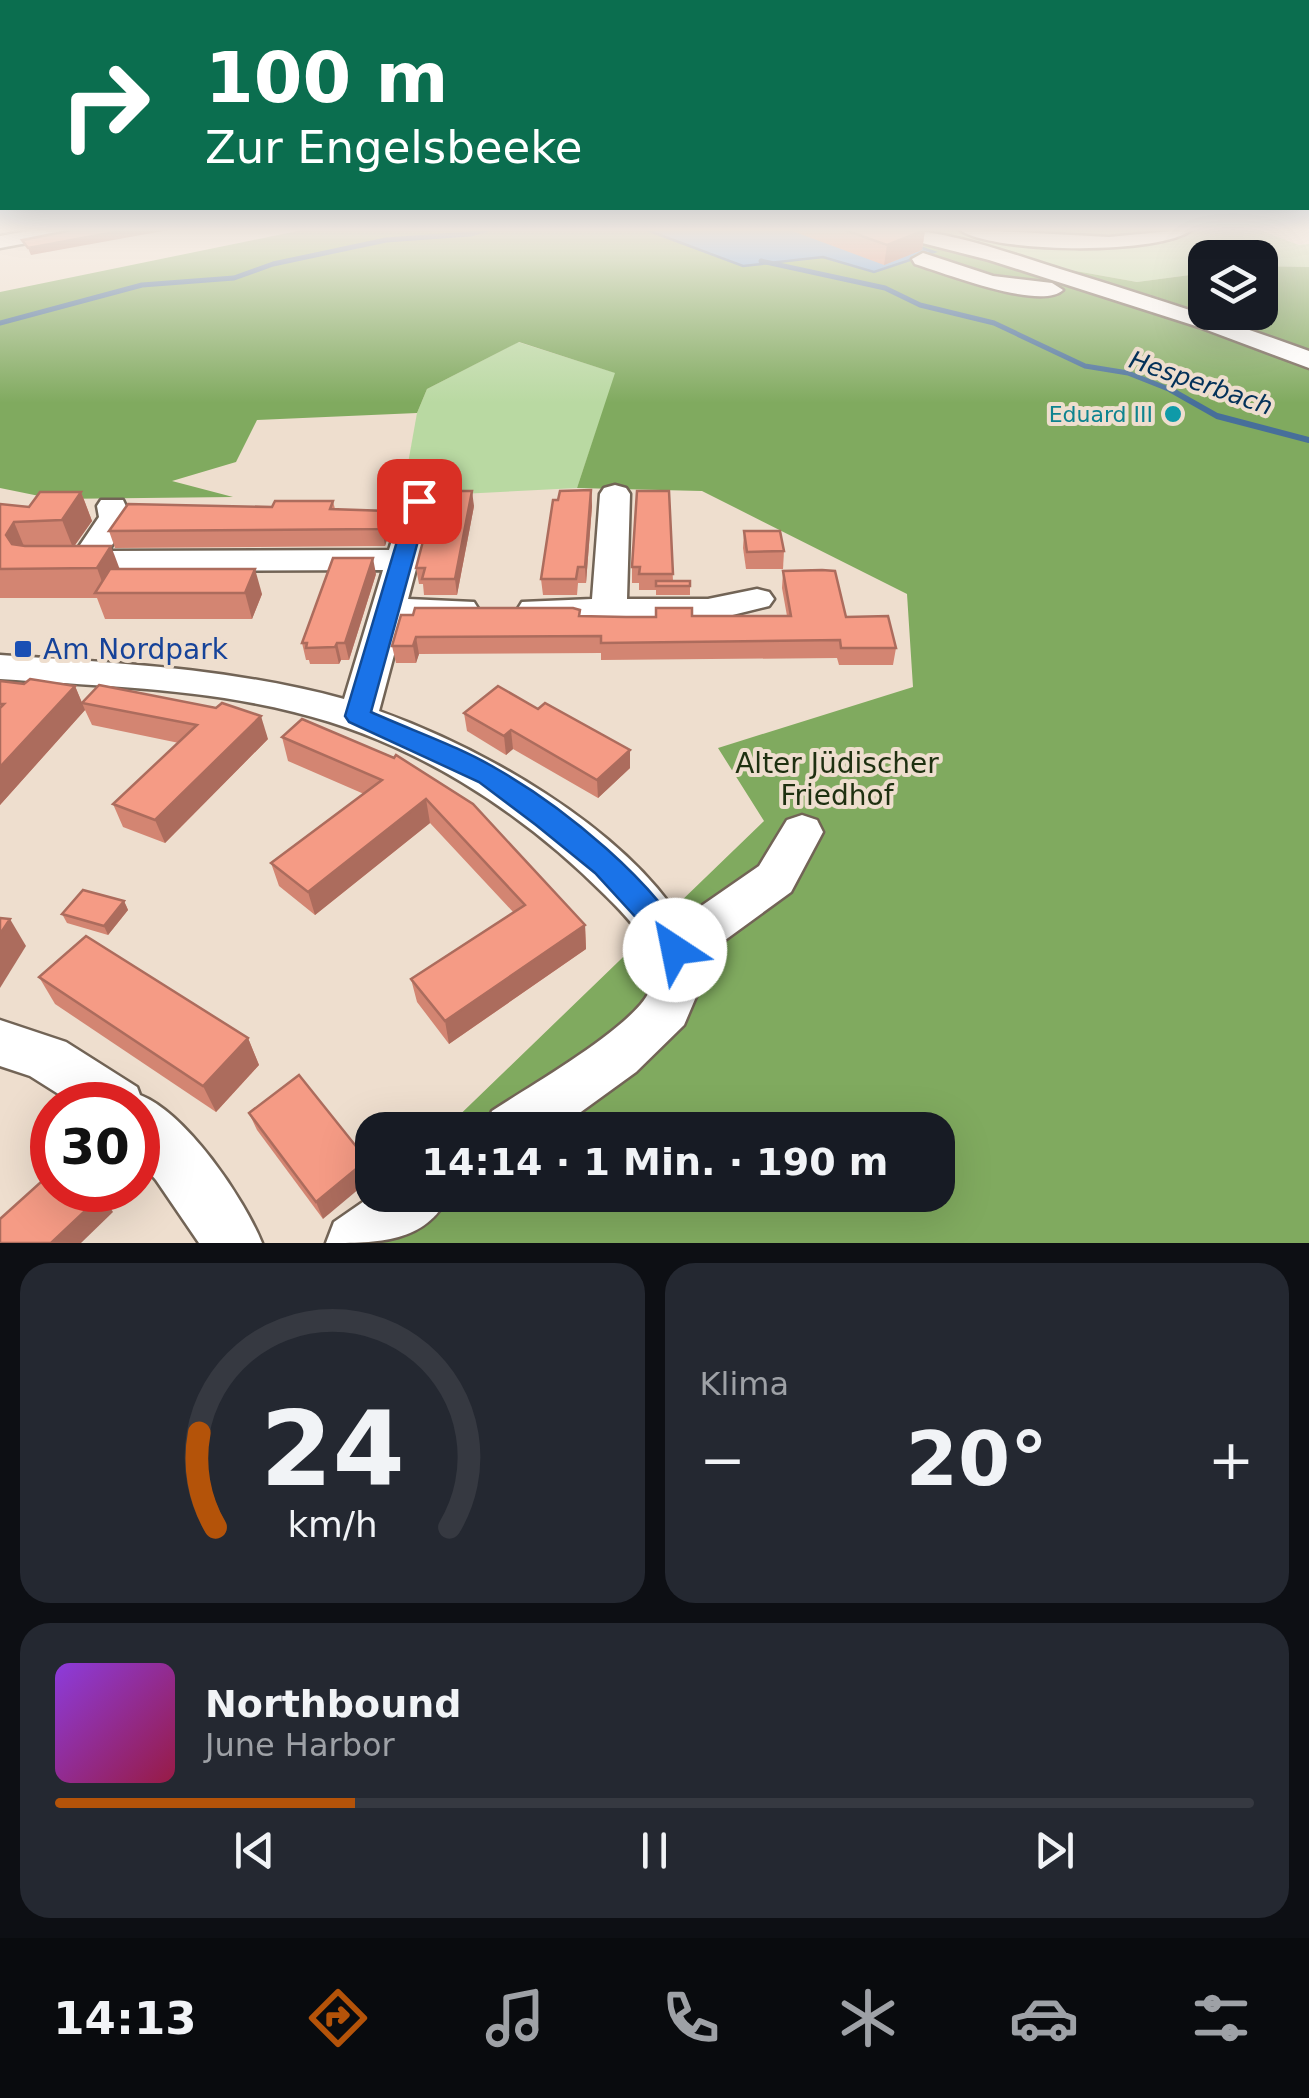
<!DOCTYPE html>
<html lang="de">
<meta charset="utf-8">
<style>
body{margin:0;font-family:"DejaVu Sans",sans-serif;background:#242831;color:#f1f3f6;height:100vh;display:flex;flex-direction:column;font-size:38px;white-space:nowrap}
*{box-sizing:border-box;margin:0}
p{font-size:32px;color:#9ea1a6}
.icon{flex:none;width:55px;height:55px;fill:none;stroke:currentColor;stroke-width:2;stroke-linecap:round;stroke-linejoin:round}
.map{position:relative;height:1243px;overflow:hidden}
.panel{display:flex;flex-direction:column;gap:20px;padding:20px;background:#0d0f14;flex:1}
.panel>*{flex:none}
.top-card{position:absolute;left:0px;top:0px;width:1310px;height:210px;box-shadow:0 10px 40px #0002;background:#0b6e4f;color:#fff;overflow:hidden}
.tools{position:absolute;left:1188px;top:240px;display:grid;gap:20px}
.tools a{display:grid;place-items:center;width:90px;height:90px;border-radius:20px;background:#171b24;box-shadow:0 10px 40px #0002;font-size:50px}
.speed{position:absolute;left:30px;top:1082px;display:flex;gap:20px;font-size:50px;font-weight:700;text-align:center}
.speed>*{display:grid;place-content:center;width:130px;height:130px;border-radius:50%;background:#171b24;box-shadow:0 10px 40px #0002;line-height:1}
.speed .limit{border:15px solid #d22;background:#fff;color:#111}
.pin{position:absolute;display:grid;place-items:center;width:85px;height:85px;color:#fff;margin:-42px;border-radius:20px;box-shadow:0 5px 15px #0006}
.me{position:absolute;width:110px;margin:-55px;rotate:326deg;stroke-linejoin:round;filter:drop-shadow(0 0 8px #0008)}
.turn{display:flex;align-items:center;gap:35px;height:210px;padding:0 40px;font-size:45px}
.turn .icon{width:130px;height:130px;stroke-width:2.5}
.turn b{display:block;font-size:70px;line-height:85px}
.big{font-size:75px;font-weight:600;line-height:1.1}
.panel .tile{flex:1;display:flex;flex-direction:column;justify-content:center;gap:15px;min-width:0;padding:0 35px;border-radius:30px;background:#242831}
.panel .dial{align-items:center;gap:0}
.dial svg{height:260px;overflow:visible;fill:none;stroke:#363941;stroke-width:7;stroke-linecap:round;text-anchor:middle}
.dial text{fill:#f1f3f6;stroke:none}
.song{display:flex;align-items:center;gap:30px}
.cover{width:120px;height:120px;border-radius:15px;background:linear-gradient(135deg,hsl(270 70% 55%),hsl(340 70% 35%))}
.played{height:10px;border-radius:5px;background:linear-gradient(90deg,#b45309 25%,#363941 25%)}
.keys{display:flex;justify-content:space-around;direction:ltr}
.heat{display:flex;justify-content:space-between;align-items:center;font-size:55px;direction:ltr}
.panel .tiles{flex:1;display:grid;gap:20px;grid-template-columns:1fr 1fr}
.tile:last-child{grid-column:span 2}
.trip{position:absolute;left:355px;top:1112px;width:600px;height:100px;border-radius:30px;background:#171b24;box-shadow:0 10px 40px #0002;font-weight:600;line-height:100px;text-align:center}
.tab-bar{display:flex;height:160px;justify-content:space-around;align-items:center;background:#090b0e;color:#9ea1a6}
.tab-bar .icon{width:70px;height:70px}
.tab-bar .on{color:#b45309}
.tab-bar b{font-size:45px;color:#f1f3f6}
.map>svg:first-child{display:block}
.green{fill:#b9d9a2}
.forest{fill:#80aa5f}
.water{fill:#5e9ad9;stroke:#476f9a;stroke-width:2.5}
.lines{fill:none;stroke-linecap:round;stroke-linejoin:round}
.stream-far1{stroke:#476f9a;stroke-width:5}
.stream{stroke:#476f9a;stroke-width:6}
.minor-casing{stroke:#726456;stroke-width:5}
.minor{fill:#fff;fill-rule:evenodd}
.wall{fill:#d38572}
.shaded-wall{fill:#ac6c5d}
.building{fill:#f59b85;stroke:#ac6c5d;stroke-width:2.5}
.route{fill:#1a73e8;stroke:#114b97;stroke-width:2.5}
.culture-dot{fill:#0f9aa8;stroke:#eedece;stroke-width:4}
.transit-dot{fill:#1a4fb4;stroke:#eedece;stroke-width:4}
.labels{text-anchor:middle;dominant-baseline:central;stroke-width:8;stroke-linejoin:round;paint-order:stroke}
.far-culture-label{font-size:22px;fill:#0d838f;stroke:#eedece;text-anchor:end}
.far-water-label{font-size:25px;font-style:italic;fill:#033159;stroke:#eedece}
.transit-label{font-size:28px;fill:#164399;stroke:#eedece;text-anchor:start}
.park-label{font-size:28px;fill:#1e3010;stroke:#eedece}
</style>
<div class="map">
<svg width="1309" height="1243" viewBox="0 0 1309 1243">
<rect width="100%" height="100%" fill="#eedece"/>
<g class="green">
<polygon points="886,229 1257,229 1299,245 1309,244 1309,267 1260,266 1260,258 1205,258 1205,273 1137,282 936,246"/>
<polygon points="518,342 616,373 577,488 402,497 417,413 427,389"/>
</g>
<polygon class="forest" points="307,229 886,229 936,246 1137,282 1205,273 1205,312 1260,312 1260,266 1309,267 1309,1243 328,1243 377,1195 938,1195 938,1130 444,1130 764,821 718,748 913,687 907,594 702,491 577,488 615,373 519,342 427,389 417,413 257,420 236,462 172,481 233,497 54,499 0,488 0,292"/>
<polygon class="water" points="644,229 868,229 934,252 874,272 823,257 743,266"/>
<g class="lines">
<g class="stream-far1">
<polyline points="761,261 885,288 920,305 994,323 1085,366 1128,373 1176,392"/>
<polyline points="0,323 142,285 234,278 273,264 386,240 470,234 488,229"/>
</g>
<polyline class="stream" points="1171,390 1217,416 1309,440"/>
<defs>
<g id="minor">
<polygon points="39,229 80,229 70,235 0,248 0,236"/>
<path d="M880,229C940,227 1003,251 1060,269C1144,295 1227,321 1309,351V368L1199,327L989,260L883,233Z"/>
<path d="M959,229L1109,237L1192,229C1164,256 986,253 959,229Z"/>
<path d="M923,253L993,276L1052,283L1063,290C1041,311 944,273 915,264L912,259Z"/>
<polygon points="615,485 626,488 630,494 627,599 708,599 757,589 769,592 774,599 769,606 708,621 522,618 517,610 522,602 592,599 600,494 604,488"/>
<path d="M419,492L430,495L434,501L408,599L474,602L479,610L474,618L403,621L379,711C482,748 620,825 681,920L759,866L787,820L802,815L817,820L823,832L791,892L699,959L698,992L684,1025L636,1072L556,1130H484L492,1111C528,1087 632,1028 649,992C667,955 628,918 605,895C519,809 413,741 294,712C199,688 98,686 0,679V655C116,663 231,668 344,699L383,570L68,571L56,568L52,561L56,554L76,551L99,517L97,506L101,500H123L131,517L108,551L389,550L404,501L408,495Z"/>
<path d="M0,1020L66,1042L137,1087L140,1095C186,1113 244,1198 262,1243H199L156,1180L138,1159V1105H76L30,1076L0,1066Z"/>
<path d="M373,1195H449C426,1243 378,1243 326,1243L334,1222Z"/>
</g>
</defs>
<use href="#minor" class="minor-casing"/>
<use href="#minor" class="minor"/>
</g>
<g class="wall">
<polygon points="787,229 921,229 925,230 922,250 884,265"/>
<polygon points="591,490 592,506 586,583 578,583 577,595 543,595 541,579 558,500"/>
<polygon points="669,491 673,581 690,581 690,595 656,595 656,590 639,590 639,583 632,583 632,567"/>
<polygon points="81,492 92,521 74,546 120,569 262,594 252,619 105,619 97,598 0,598 0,504 29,507"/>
<polygon points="333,501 335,509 391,527 385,546 115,548 109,531 272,507"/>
<polygon points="474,506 457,595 424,595 423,584 419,584 416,568"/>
<polygon points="744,531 784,551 783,569 746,569 743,548"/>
<polygon points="783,571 846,617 896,648 893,665 839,665 837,658 601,660 601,653 419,654 416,663 396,663 392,646 401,615 626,617 787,616 782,588"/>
<polygon points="376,574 349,660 341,660 339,664 310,664 309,660 306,660 302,643"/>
<polygon points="0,681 24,684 75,686 82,703 268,739 165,843 123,827 113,804 179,743 92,725 85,710 0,805"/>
<polygon points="464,713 630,768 598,798 513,749 506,755 467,731"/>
<polygon points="282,737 394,758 585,925 586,949 449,1044 417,1002 411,979 514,913 430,823 315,915 279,886 271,863 364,794 288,761"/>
<polygon points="124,901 128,910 108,935 67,923 62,914"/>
<polygon points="39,977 248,1038 259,1065 216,1112 55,1004"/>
<polygon points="299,1075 323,1219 257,1130 249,1113"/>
</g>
<g class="shaded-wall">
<polygon points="131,229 174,229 31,255 28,248"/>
<polygon points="925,230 922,250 884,265 887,245"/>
<polygon points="591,490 592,506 586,583 585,567"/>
<polygon points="472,491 474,506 457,595 455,579"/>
<polygon points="81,492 92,521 73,548 62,520"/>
<polygon points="388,511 391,527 385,546 382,529"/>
<polygon points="14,522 26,551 19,564 6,535"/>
<polygon points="111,546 122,575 106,593 97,568"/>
<polygon points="373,558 376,574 349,660 345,643"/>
<polygon points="255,569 262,594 252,619 245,593"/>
<polygon points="416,637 419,654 416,663 413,646"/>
<polygon points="337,643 341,660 339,664 335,647"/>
<polygon points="75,686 85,710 0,805 0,767"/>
<polygon points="261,716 268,739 165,843 155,820"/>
<polygon points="511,730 513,749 506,755 504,736"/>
<polygon points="630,750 630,768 598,798 597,780"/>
<polygon points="426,799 430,823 315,915 308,892"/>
<polygon points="124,901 128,910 108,935 104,926"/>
<polygon points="10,919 26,946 0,988 0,934"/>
<polygon points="585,925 586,949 449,1044 445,1021"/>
<polygon points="248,1038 259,1065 216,1112 203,1086"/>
<polygon points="367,1160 372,1178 323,1219 316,1202"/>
<polygon points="102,1195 113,1212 81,1243 51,1243"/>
</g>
<g class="building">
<polygon points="73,229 131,229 28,248 22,240 68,231"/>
<polygon points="842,229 921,229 925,230 887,245"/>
<polygon points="591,490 585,567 578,567 576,579 541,579 553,500 558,500 560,491"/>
<polygon points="436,491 472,491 455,579 422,579 425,568 416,568"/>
<polygon points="637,491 669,491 673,574 639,574 640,567 632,567"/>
<polygon points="40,492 81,492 62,520 14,522 6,535 12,544 25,546 111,546 97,568 0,569 0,504 29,507"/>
<polygon points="275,501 333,501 330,509 388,511 382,529 109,531 128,504 272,507"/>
<polygon points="744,531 780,531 784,551 747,552"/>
<polygon points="333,558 373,558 345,643 337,643 335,647 306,648 307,643 302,643"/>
<polygon points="110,569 255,569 245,593 95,593"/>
<polygon points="822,570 835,571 846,617 888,616 896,648 841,648 840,640 601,643 601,636 416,637 413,646 392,646 401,615 413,615 415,608 573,608 580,610 579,616 626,617 656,617 656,608 692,608 692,616 791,616 783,571"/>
<rect x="656" y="581" width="34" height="5"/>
<polygon points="30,679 75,686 0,767 0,708 4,704 0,704 0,681 24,684"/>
<polygon points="99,685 216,708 222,703 261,716 155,820 113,804 197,725 82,703"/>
<polygon points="498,686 538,709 545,703 630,750 597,780 511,730 504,736 464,713"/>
<polygon points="302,719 394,758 396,755 473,804 585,925 445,1021 411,979 525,905 426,799 308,892 271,863 382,780 282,737"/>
<polygon points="83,890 124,901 104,926 62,914"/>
<polygon points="0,918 10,919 0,934"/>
<polygon points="86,936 248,1038 203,1086 39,977"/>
<polygon points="299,1075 367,1160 316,1202 249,1113"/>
<polygon points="52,1172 52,1190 97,1190 102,1195 51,1243 0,1243 0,1219"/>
</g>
<linearGradient id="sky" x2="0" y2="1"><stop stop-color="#71aae2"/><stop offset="0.57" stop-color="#f7f0e9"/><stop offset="1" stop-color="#f7f0e9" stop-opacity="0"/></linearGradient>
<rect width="1309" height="403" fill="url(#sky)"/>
<path class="route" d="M419,495L429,501L371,712C413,731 458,746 497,769C562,806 658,883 691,950L686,960L675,964L664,960L651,934L595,873L536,825L479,782L349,722L345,716L409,501Z"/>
<circle class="culture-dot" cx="1173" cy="414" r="10"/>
<rect class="transit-dot" x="13" y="639" width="20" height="20" rx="5"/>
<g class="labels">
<g class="far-culture-label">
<text x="1153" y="414">Eduard III</text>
</g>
<g class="far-water-label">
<text transform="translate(1201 383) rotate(19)">Hesperbach</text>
</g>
<g class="transit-label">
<text x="43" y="649">Am Nordpark</text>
</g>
<g class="park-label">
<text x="837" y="763">Alter Jüdischer<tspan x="837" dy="32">Friedhof</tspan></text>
</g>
</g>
</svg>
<div class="tools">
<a><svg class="icon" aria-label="layers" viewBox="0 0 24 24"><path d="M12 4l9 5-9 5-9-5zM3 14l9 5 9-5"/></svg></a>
</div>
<div class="speed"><div class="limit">30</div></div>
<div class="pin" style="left:419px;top:501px;background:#d93025"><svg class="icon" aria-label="arrive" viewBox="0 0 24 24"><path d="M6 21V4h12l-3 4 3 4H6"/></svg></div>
<svg class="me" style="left:675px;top:950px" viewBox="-20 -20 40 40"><circle r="19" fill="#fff"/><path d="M0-13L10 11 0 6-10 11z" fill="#1a73e8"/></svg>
<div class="trip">14:14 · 1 Min. · 190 m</div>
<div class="top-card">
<div class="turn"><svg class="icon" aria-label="right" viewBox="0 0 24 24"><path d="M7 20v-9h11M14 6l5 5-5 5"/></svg><div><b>100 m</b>Zur Engelsbeeke</div></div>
</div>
</div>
<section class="panel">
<div class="tiles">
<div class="tile dial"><svg viewBox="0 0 100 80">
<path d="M14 69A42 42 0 1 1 86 69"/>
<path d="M14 69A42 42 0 0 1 9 40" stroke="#b45309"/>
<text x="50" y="56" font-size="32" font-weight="700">24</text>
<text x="50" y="72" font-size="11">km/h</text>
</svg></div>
<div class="tile"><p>Klima</p>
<div class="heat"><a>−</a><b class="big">20°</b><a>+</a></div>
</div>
<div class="tile">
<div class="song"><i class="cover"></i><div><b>Northbound</b><p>June Harbor</p></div></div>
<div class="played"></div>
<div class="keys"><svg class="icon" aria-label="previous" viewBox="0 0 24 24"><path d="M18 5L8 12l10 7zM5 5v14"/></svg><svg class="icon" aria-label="pause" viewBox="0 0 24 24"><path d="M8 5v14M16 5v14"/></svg><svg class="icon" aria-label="next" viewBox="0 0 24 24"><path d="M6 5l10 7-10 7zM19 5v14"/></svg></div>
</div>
</div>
</section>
<nav class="tab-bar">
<b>14:13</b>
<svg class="icon on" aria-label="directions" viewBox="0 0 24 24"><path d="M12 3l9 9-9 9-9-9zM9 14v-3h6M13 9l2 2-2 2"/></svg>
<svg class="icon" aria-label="music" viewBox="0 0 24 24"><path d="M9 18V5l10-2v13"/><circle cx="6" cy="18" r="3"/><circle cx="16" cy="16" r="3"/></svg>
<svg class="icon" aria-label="phone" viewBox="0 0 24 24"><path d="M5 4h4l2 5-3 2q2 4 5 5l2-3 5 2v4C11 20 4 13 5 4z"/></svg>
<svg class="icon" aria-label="climate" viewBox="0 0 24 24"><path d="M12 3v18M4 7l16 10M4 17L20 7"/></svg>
<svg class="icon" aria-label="car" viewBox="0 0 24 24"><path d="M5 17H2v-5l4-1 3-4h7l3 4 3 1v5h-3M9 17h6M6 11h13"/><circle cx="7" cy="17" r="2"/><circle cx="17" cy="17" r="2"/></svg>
<svg class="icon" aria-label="filters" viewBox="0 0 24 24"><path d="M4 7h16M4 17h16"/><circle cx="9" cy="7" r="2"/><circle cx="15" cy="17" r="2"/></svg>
</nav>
